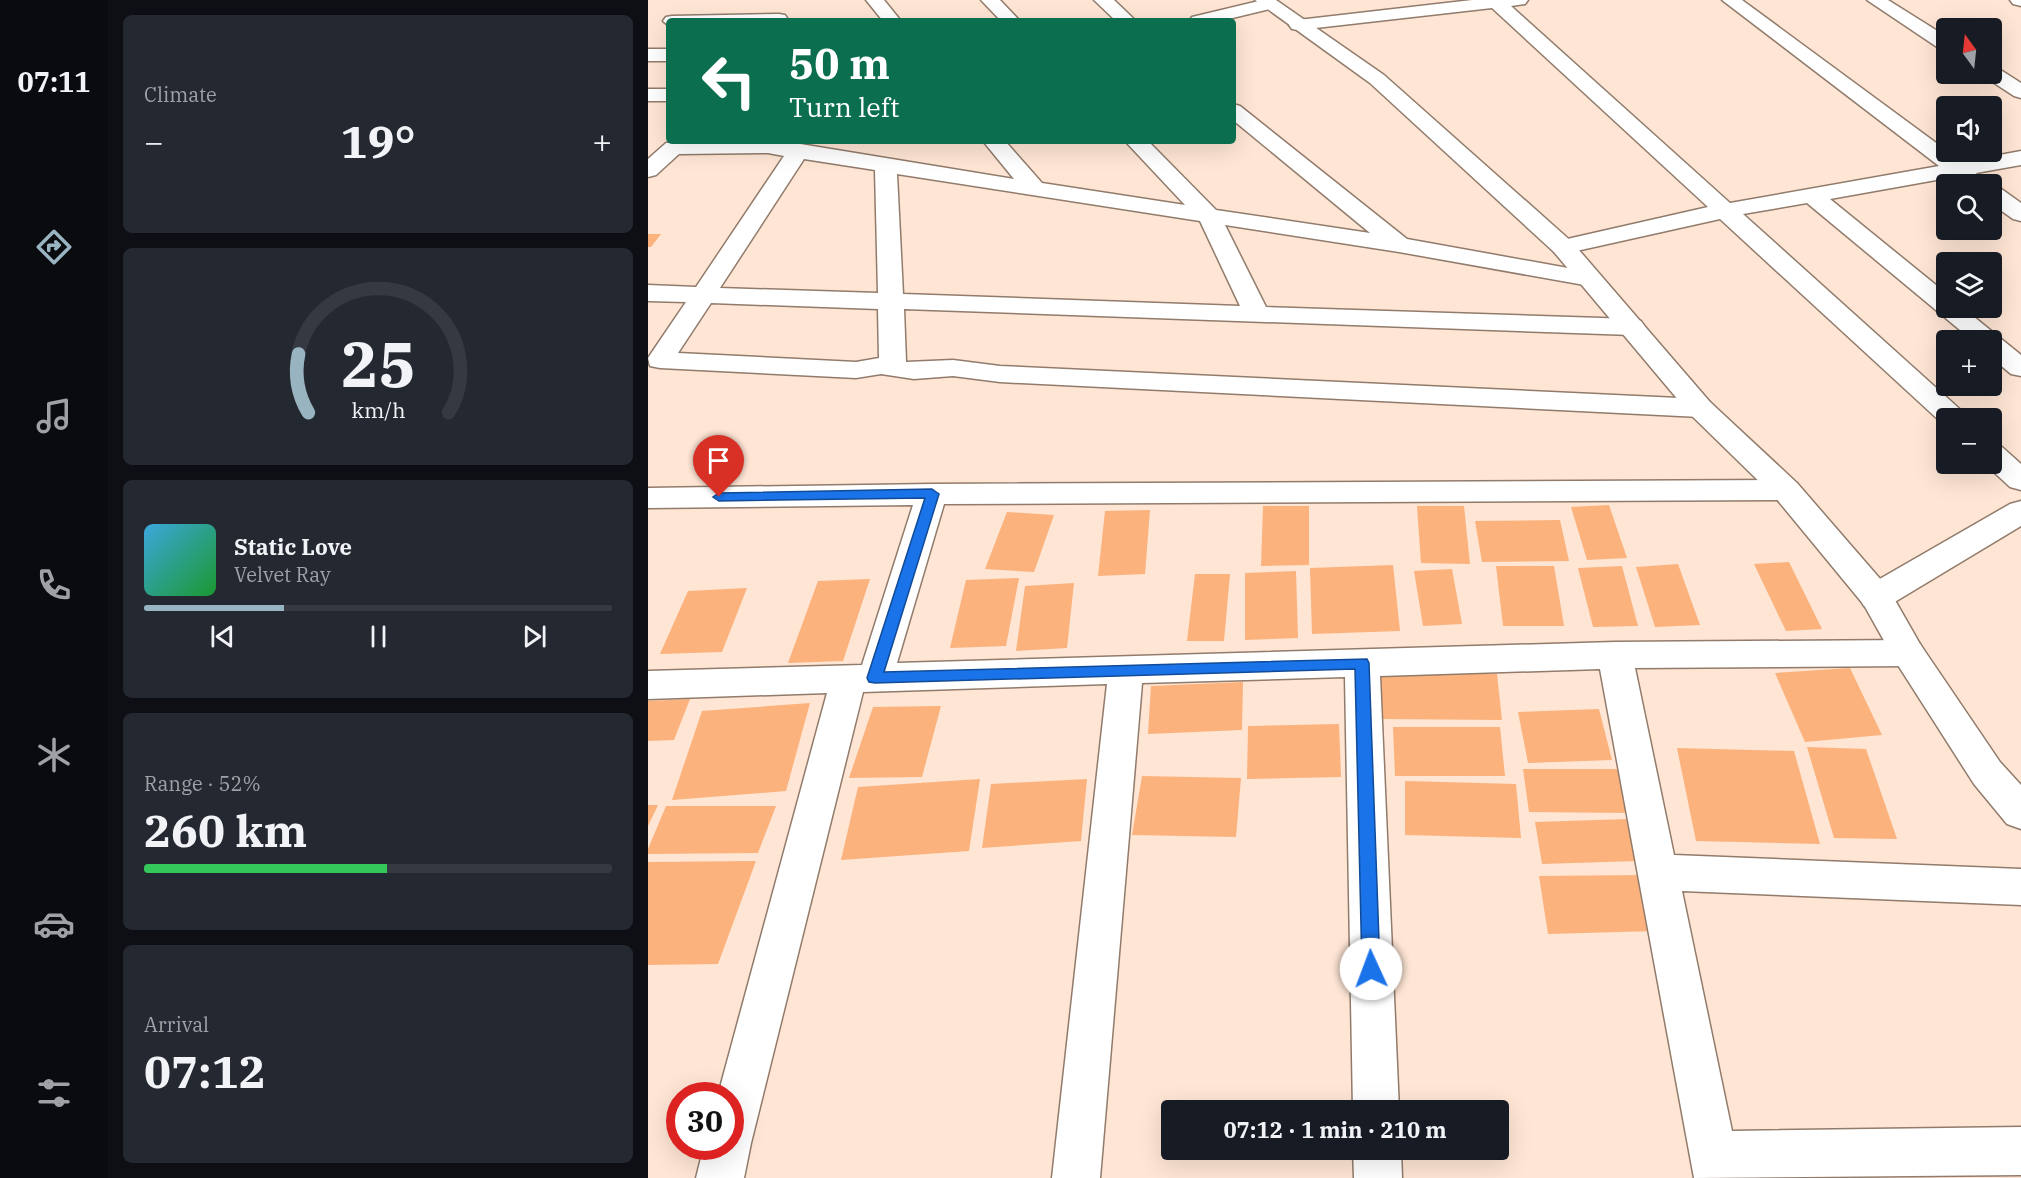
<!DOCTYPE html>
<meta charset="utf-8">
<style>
body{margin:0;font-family:"IBM Plex Serif",serif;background:#242831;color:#f1f3f6;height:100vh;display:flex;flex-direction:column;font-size:22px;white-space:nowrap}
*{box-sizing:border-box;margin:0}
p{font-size:20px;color:#9ea1a6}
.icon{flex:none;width:33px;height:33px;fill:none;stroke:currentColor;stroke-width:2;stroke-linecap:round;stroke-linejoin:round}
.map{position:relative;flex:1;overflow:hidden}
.side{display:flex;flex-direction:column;gap:15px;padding:15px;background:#0d0f14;width:540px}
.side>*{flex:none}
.guide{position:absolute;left:18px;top:18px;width:570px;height:126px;border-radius:6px;box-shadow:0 6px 24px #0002;background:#0b6e4f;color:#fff;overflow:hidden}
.needle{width:39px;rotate:345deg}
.fabs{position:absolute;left:1288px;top:18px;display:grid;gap:12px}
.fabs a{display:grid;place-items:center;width:66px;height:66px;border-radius:6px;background:#171b24;box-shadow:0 6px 24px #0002;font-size:30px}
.speed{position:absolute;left:18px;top:1082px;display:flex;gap:12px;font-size:30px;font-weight:700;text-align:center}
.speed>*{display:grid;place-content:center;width:78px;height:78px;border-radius:50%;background:#171b24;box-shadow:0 6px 24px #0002;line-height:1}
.speed .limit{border:9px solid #d22;background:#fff;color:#111}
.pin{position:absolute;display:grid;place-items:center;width:51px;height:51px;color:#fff;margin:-62px -26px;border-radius:50% 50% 50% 0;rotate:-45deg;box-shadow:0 0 6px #0007}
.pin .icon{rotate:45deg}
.me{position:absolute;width:66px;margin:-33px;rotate:358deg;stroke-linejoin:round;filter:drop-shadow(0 0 4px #0008)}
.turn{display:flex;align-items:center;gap:21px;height:126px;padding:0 24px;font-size:27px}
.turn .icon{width:78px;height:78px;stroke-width:2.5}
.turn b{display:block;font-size:42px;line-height:51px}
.big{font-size:45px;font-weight:700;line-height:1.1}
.side .widget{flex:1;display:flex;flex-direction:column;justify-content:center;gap:9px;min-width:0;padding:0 21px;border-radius:9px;background:#242831}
.side .dial{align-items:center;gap:0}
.dial svg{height:156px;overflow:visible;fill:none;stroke:#363941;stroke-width:7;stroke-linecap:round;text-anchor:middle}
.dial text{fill:#f1f3f6;stroke:none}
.song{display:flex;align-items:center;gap:18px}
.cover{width:72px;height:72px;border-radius:9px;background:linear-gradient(135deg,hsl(200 70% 55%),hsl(130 70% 35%))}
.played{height:6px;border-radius:3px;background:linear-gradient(90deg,#99b4c1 30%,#363941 30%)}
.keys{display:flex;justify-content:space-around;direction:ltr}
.heat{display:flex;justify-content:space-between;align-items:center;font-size:33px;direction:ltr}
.charge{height:9px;border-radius:4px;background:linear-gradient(90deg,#34c759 52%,#363941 0)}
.trip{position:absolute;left:513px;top:1100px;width:348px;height:60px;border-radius:6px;background:#171b24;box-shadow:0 6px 24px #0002;font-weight:700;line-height:60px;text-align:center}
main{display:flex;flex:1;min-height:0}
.tabs{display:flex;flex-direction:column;width:108px;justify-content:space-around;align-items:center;background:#090b0e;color:#9ea1a6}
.tabs .icon{width:42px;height:42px}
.tabs .active{color:#99b4c1}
.tabs b{font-size:27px;color:#f1f3f6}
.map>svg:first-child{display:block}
.building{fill:#fbb27d}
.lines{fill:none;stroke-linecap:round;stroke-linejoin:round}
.minor-casing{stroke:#917b6b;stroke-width:3}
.tertiary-casing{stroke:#917b6b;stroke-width:3}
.minor{fill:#fff;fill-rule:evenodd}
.tertiary{fill:#fff;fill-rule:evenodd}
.route{fill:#1a73e8;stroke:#114b97;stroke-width:1.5}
</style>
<main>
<nav class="tabs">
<b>07:11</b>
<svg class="icon active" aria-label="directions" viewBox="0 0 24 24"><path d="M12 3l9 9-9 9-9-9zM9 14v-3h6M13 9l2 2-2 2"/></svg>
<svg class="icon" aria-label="music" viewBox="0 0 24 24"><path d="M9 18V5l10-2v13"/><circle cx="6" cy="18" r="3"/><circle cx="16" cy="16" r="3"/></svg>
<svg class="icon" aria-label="phone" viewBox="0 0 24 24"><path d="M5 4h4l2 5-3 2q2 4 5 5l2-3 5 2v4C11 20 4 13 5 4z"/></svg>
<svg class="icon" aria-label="climate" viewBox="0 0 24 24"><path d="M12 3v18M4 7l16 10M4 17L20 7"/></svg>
<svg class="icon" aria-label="car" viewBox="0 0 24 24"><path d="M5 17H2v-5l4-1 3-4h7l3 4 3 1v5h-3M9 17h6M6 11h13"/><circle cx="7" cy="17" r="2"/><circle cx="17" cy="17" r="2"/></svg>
<svg class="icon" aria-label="filters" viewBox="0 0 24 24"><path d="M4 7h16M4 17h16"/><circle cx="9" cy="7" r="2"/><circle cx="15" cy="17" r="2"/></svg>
</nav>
<section class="side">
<div class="widget"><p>Climate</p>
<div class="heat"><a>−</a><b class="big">19°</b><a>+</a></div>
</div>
<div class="widget dial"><svg viewBox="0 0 100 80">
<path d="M14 69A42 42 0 1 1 86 69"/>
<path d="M14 69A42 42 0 0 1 9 39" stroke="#99b4c1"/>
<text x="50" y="56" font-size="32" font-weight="700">25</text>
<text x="50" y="72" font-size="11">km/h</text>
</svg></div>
<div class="widget">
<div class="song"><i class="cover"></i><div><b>Static Love</b><p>Velvet Ray</p></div></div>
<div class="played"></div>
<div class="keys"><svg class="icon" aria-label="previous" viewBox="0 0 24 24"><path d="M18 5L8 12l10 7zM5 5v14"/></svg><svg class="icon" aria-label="pause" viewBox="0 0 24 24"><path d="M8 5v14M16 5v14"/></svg><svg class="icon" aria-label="next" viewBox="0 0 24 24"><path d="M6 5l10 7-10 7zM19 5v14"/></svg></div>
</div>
<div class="widget"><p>Range · 52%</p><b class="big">260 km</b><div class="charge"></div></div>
<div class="widget"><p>Arrival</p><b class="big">07:12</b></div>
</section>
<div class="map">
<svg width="1373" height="1178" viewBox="0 0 1373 1178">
<rect width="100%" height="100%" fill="#fee5d4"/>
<g class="building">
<polygon points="0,234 13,234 3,247 0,247"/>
<polygon points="961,505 979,558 939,560 923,507"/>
<polygon points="615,506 661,506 661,565 613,566"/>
<polygon points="769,506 816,506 822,564 773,563"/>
<polygon points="502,510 497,574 450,576 457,511"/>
<polygon points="359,512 406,515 386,572 337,569"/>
<polygon points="912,520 921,561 834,562 827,521"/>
<polygon points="1141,562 1174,629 1138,631 1106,564"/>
<polygon points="1030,564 1052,625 1007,627 988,567"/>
<polygon points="745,565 752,631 664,634 662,568"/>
<polygon points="848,566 906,566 916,626 855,626"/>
<polygon points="974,566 990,626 945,627 930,568"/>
<polygon points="804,569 814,624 775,626 766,571"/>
<polygon points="648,571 650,638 597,640 597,573"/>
<polygon points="547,574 582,574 576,641 539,641"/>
<polygon points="371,578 358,646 302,648 318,580"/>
<polygon points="222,579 195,661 140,663 170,581"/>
<polygon points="426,583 419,648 368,651 377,586"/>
<polygon points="99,588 74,652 12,654 40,591"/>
<polygon points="1202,668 1234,735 1157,742 1127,673"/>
<polygon points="733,674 849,674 854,720 734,719"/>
<polygon points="595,682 594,730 500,734 503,686"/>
<polygon points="42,699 26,740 0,741 0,701"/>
<polygon points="162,703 138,791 24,800 54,711"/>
<polygon points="293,706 274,777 201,778 225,707"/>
<polygon points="951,709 964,760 880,763 870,712"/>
<polygon points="691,724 693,777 599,779 600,726"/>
<polygon points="745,727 852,727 857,776 747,776"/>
<polygon points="1159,747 1218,749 1249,839 1186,838"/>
<polygon points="1029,748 1146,751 1172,844 1048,841"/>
<polygon points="875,769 972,769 980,813 881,812"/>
<polygon points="494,776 593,778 588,837 484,835"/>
<polygon points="332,779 321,851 193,860 210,787"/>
<polygon points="439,779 433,841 334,848 343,784"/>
<polygon points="757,781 868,784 873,838 757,835"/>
<polygon points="0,805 10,805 0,826"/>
<polygon points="18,806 128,806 110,853 0,854 0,849"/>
<polygon points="980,819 990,861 894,864 887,822"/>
<polygon points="108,861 70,964 0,965 0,862"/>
<polygon points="996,875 1007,931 900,934 891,876"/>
</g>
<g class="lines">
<defs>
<g id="minor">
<polygon points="218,0 236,0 253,21 235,21"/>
<polygon points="333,0 352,0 372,21 353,21"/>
<polygon points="446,0 466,0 488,21 468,21"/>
<polygon points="615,0 626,0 629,4 626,8 572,21 541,21 544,17"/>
<polygon points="824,0 880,0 877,4 863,6 1082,203 1291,166 1074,0 1094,0 1314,162 1373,151 1373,165 1328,173 1331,177 1328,182 1320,184 1305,177 1182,199 1299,294 1299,308 1315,308 1373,355 1373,376 1363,374 1344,358 1344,340 1324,340 1159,203 1095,214 1315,412 1319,418 1299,418 1299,425 1295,424 1072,219 915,254 906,252 903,247 906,242 1060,207 844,8 650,30 644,29 641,25 644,21 650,20"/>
<polygon points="1219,0 1240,0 1299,37 1299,51 1292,49"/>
<polygon points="1362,0 1373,0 1373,6 1365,4"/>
<polygon points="131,14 137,15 141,21 21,21 21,26 15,21 18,17 24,16"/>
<rect x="0" y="49" width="21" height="12"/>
<polygon points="1344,67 1351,69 1373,83 1373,98 1366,96 1337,77 1335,74 1344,74"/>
<rect x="0" y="89" width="21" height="12"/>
<path d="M585,104L592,106L759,239L942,272L951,274L954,279L951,284L942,286L751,252L577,225L618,307L984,319L993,321L997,327L993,333L984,335L256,309L258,362L305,360L352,366L1052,399L1062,402L1066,408L1062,414L1052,417L352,382L305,376L266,379L233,374L208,378L12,368L2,366L0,358L38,302L0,301V285L48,287L136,156L120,153L31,154L8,175L0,177V159L18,143L26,142L134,141L366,179L335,141H357L394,183L537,205L477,141H500L568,210L722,233L585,120ZM156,159L227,170L230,293L72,288ZM249,174L552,221L592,306L255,294ZM63,303L230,309L231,358L208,362L30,353Z"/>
<polygon points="1344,186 1352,188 1373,203 1373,221 1365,219 1344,204"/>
<polygon points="1344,444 1354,447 1373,464 1373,490 1362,487 1337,464 1344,464"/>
<polygon points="1138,480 1149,483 1153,490 1149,497 1138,500 296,504 249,663 967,642 1260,640 1272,644 1277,653 1272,662 1260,666 987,668 1026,855 1373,869 1373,905 1034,891 1084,1131 1373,1127 1373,1175 1046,1178 952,669 732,676 751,1110 705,1110 697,677 494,683 452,1178 404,1178 459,684 215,692 103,1143 96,1178 48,1178 56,1146 82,1146 82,1095 70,1095 179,693 0,699 0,671 214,665 265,505 0,508 0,488 284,484"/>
<polygon points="1373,501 1373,526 1240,606 1228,609 1216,606 1211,597 1216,588 1362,504"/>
<polygon points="705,1149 753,1149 754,1178 706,1178"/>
</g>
<polygon id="tertiary" points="607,0 628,0 736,75 924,242 1062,402 1149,483 1240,588 1272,644 1352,762 1373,785 1373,829 1359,824 1326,784 1248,662 1216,605 1127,497 1042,414 906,252 722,83"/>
</defs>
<use href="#minor" class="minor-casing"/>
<use href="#tertiary" class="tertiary-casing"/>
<use href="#minor" class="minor"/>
<use href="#tertiary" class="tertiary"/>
</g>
<polygon class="route" points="284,489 291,494 236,672 719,659 721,663 732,969 730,975 723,977 717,975 714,969 707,669 227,683 221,682 219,678 277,498 71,501 65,497 71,493"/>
</svg>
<div class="fabs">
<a><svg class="needle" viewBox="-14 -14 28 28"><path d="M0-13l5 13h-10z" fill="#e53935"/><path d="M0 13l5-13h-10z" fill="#9ea1a6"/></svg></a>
<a><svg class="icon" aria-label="sound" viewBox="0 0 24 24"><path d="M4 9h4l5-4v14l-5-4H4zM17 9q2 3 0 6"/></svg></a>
<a><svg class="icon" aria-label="search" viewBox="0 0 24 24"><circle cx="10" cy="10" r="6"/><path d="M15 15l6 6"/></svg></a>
<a><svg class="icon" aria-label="layers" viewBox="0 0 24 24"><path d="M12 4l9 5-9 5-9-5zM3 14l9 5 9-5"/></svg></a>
<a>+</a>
<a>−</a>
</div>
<div class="speed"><div class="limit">30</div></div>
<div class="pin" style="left:71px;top:497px;background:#d93025"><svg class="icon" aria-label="arrive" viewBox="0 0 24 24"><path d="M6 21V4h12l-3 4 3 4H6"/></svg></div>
<svg class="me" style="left:723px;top:969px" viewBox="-20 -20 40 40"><circle r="19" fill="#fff"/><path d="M0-13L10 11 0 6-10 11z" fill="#1a73e8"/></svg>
<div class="trip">07:12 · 1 min · 210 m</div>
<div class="guide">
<div class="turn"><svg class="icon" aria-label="left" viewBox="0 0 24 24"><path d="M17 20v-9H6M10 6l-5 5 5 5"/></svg><div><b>50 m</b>Turn left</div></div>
</div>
</div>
</main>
